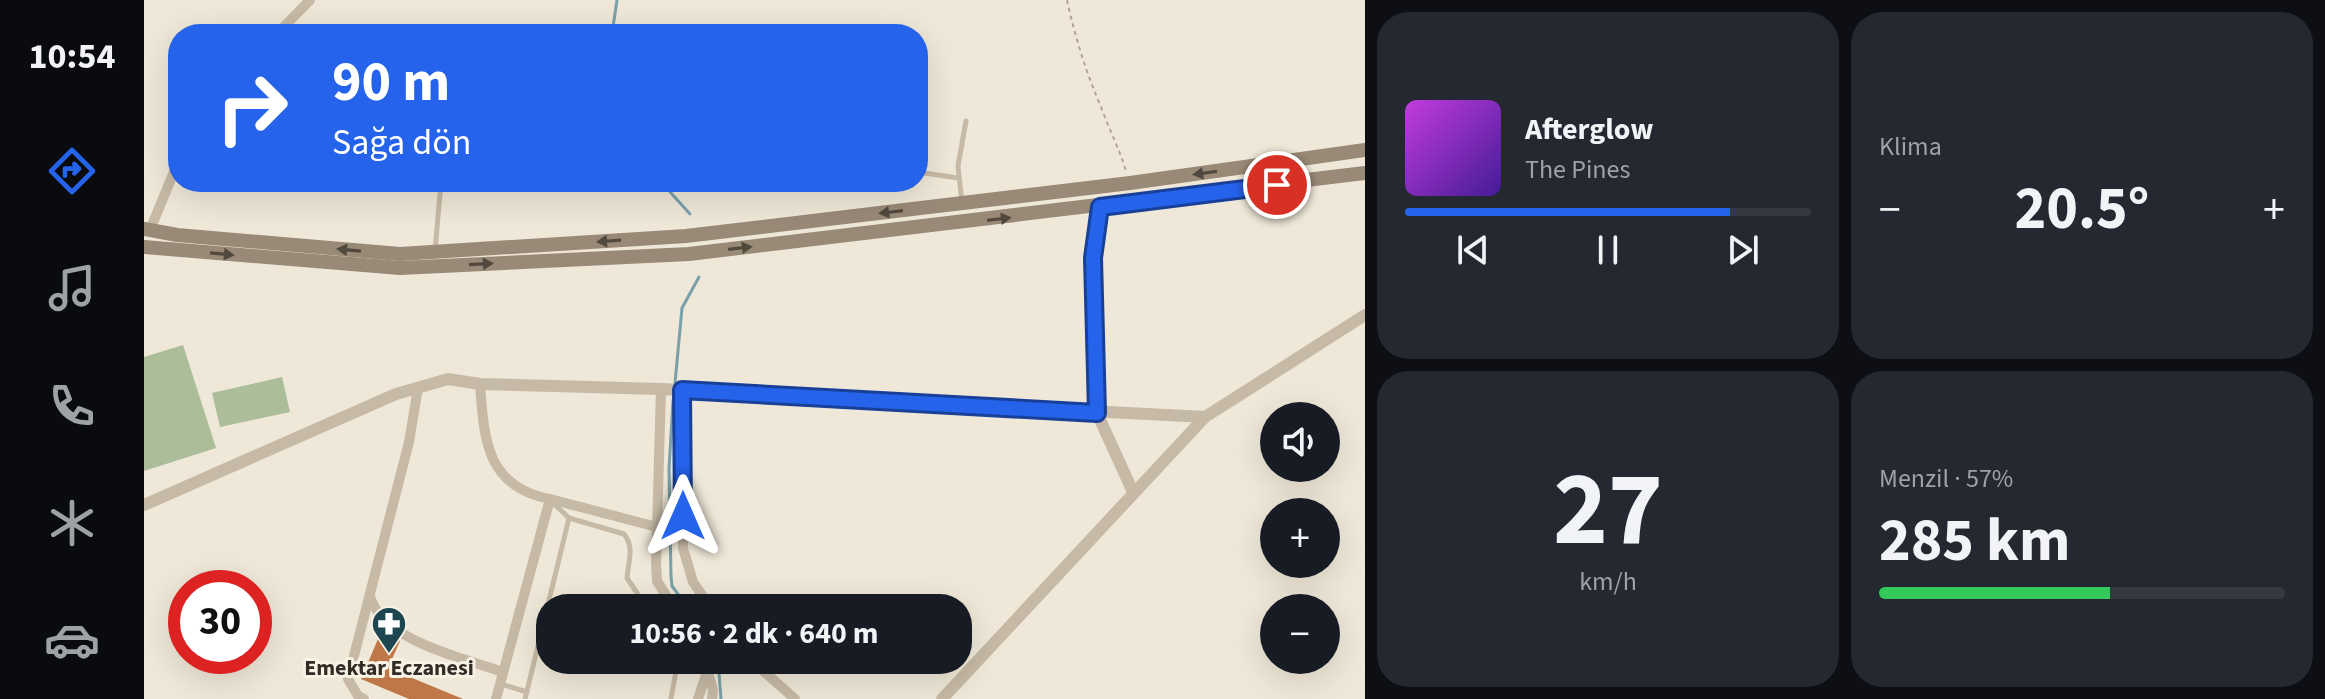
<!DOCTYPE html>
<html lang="tr">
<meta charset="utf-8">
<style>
body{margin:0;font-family:"Source Sans 3",sans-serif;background:#242831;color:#f1f3f6;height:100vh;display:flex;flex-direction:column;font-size:30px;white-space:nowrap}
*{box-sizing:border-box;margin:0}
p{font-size:26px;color:#9ea1a6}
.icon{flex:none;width:44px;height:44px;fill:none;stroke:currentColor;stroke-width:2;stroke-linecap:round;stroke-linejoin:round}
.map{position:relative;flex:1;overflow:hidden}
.drawer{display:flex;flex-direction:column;gap:12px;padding:12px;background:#0d0f14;width:960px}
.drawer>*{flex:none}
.banner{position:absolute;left:24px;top:24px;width:760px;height:168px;border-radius:32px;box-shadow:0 8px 32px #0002;background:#2563eb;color:#fff;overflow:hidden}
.tools{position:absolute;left:1116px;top:402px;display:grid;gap:16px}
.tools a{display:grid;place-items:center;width:80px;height:80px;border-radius:50%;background:#171b24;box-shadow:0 8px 32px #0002;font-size:40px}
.speed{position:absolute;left:24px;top:570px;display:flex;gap:16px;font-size:40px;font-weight:700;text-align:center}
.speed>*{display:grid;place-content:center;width:104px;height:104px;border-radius:50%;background:#171b24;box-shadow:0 8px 32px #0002;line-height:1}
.speed .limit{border:12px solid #d22;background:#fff;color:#111}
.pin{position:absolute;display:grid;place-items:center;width:68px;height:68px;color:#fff;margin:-34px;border:4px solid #fff;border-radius:50%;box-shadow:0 2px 8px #0007}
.me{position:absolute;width:88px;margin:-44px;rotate:0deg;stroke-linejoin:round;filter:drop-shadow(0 0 6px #0008)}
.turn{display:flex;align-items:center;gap:28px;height:168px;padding:0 32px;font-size:36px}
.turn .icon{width:104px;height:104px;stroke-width:2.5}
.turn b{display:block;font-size:56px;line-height:68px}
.big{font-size:60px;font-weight:700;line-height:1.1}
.drawer .card{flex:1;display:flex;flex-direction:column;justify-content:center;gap:12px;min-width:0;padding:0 28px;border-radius:32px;background:#242831}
.drawer .dial{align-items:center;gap:0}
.dial b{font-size:104px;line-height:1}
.song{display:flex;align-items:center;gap:24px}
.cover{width:96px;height:96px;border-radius:12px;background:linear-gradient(135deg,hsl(290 70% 55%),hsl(260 70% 35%))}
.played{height:8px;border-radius:4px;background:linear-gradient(90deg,#2563eb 80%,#363941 80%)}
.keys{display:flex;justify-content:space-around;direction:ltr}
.heat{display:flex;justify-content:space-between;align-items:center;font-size:44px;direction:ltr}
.charge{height:12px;border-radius:6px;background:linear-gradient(90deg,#34c759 57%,#363941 0)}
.drawer .tiles{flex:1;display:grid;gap:12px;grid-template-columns:repeat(2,1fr)}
.trip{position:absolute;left:392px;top:594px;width:436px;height:80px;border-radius:32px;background:#171b24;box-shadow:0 8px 32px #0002;font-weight:700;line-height:80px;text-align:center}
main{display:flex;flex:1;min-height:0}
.tab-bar{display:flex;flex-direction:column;width:144px;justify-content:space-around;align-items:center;background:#090b0e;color:#9ea1a6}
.tab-bar .icon{width:56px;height:56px}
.tab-bar .active{color:#2563eb}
.tab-bar b{font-size:36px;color:#f1f3f6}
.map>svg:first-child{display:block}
.green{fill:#abbd99}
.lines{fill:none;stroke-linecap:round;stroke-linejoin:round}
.stream{stroke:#79a1aa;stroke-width:3}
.building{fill:#bf7747}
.path{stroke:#b2a490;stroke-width:2;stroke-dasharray:4 4;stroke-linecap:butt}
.service{stroke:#c6b9a5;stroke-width:5}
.minor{stroke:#c6b9a5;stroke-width:10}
.tertiary{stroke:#c6b9a5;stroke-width:12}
.secondary{stroke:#998977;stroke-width:14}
.oneway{fill:#51483e}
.route-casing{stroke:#184099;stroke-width:20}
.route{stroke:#2563eb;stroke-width:14}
.labels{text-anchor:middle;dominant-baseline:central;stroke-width:6;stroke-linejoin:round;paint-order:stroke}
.poi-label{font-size:22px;font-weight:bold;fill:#322c26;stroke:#f7f2e4}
</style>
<main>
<nav class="tab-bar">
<b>10:54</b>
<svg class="icon active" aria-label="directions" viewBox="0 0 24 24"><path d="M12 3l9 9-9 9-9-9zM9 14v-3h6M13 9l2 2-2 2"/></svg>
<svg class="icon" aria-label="music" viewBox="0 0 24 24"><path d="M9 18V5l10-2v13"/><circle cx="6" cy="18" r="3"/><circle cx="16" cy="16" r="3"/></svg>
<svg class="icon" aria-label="phone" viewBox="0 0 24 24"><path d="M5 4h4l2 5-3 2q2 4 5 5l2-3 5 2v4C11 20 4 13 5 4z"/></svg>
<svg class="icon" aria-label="climate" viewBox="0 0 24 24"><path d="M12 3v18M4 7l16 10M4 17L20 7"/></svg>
<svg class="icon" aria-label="car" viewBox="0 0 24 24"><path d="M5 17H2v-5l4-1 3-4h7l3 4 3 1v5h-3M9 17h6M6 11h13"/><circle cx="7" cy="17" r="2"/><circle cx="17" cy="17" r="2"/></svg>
</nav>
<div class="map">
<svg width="1221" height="699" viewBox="0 0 1221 699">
<rect width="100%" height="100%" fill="#efe8d8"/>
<g class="green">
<polygon points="39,345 72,448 0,471 0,357"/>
<polygon points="138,377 146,412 76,427 68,393"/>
</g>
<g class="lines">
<g class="stream">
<polyline points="468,34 473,0"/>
<polyline points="517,182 546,214"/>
<polyline points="531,383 538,308 555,277"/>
<polyline points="529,400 525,469 527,576 528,586 544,608"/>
<polyline points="574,660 577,699"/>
</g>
</g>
<polygon class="building" points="237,632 256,641 244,668 319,699 265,699 217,679"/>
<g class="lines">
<path class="path" d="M923,0C931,37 942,72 957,107C965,129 975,148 982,171"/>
<g class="service">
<polyline points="774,172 814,178"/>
<polyline points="818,203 814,166 822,121"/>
<polyline points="291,251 297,182"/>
<path d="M409,503L425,518L480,534C491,548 484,562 483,578L503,608"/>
<polyline points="357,684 383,692"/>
<polyline points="381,699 425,518"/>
<polyline points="527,699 534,660"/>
</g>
<g class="minor">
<polyline points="133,34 166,0"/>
<polyline points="6,230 34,162"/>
<path d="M336,384C340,439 342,487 406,499L352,699"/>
<polyline points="517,389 512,563 513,581 530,608"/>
<polyline points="538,390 539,548 549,582 567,608"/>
<polyline points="406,499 513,527"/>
<path d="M226,596C238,641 319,658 359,672"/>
<polyline points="560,660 569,690 568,699"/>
<polyline points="607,660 651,699"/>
<polyline points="220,699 214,696 204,679 265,442 274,388"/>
<polyline points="554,699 563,672"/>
</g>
<g class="tertiary">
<polyline points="956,207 949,258 953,413 989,492"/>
<polyline points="0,505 252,394 304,379 336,384 517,389 1061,417"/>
<polyline points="798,699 1061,417 1221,315"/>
</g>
<g class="secondary">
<polyline points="0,229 33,235 256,254 542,236 986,183 1221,150"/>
<polyline points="0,247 256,268 545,254 1221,173"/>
</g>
</g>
<defs><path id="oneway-solid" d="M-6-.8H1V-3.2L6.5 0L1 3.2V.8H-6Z" transform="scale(2)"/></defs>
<g class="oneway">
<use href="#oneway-solid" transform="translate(1061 173) rotate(172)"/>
<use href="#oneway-solid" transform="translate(747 212) rotate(173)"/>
<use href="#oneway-solid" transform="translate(855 219) rotate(-7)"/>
<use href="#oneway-solid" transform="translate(465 241) rotate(176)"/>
<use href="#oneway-solid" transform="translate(596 248) rotate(-7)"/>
<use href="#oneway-solid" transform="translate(205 250) rotate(-175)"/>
<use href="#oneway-solid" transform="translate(78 254) rotate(5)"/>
<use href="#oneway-solid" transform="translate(337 264) rotate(-3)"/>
</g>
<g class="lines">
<defs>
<polyline id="route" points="539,516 538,390 953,413 949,258 956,207 1133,185"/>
</defs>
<use href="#route" class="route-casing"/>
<use href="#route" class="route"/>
</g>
<defs>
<symbol id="pharmacy-pin" viewBox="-11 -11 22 30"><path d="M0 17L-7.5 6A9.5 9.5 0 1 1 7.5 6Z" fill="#1e4651" stroke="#f7f2e4"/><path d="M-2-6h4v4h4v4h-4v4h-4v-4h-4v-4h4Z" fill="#fff"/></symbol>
</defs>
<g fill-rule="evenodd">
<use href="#pharmacy-pin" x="225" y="604" width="40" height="54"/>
</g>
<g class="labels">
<g class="poi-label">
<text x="245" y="668">Emektar Eczanesi</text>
</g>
</g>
</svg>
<div class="tools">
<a><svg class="icon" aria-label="sound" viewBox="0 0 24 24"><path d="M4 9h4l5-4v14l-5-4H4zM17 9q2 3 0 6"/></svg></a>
<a>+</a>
<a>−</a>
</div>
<div class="speed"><div class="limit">30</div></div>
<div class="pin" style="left:1133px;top:185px;background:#d93025"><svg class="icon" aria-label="arrive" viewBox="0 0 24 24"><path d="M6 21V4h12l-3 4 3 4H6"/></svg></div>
<svg class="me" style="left:539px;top:516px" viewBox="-20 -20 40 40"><path d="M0-17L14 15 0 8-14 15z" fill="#2563eb" stroke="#fff" stroke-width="4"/></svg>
<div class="trip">10:56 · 2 dk · 640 m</div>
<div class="banner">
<div class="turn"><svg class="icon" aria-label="right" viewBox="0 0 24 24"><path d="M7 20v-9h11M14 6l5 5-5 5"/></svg><div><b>90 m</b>Sağa dön</div></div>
</div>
</div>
<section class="drawer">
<div class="tiles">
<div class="card">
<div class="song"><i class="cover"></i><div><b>Afterglow</b><p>The Pines</p></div></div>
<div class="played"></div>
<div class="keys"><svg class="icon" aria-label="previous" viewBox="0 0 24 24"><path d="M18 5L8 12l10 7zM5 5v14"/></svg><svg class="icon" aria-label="pause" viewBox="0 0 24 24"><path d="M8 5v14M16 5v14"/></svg><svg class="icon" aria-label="next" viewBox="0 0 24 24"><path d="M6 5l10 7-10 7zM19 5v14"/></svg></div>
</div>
<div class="card"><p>Klima</p>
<div class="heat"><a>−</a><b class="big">20.5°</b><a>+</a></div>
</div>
<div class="card dial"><b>27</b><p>km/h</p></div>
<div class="card"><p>Menzil · 57%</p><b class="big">285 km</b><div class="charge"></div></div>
</div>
</section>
</main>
